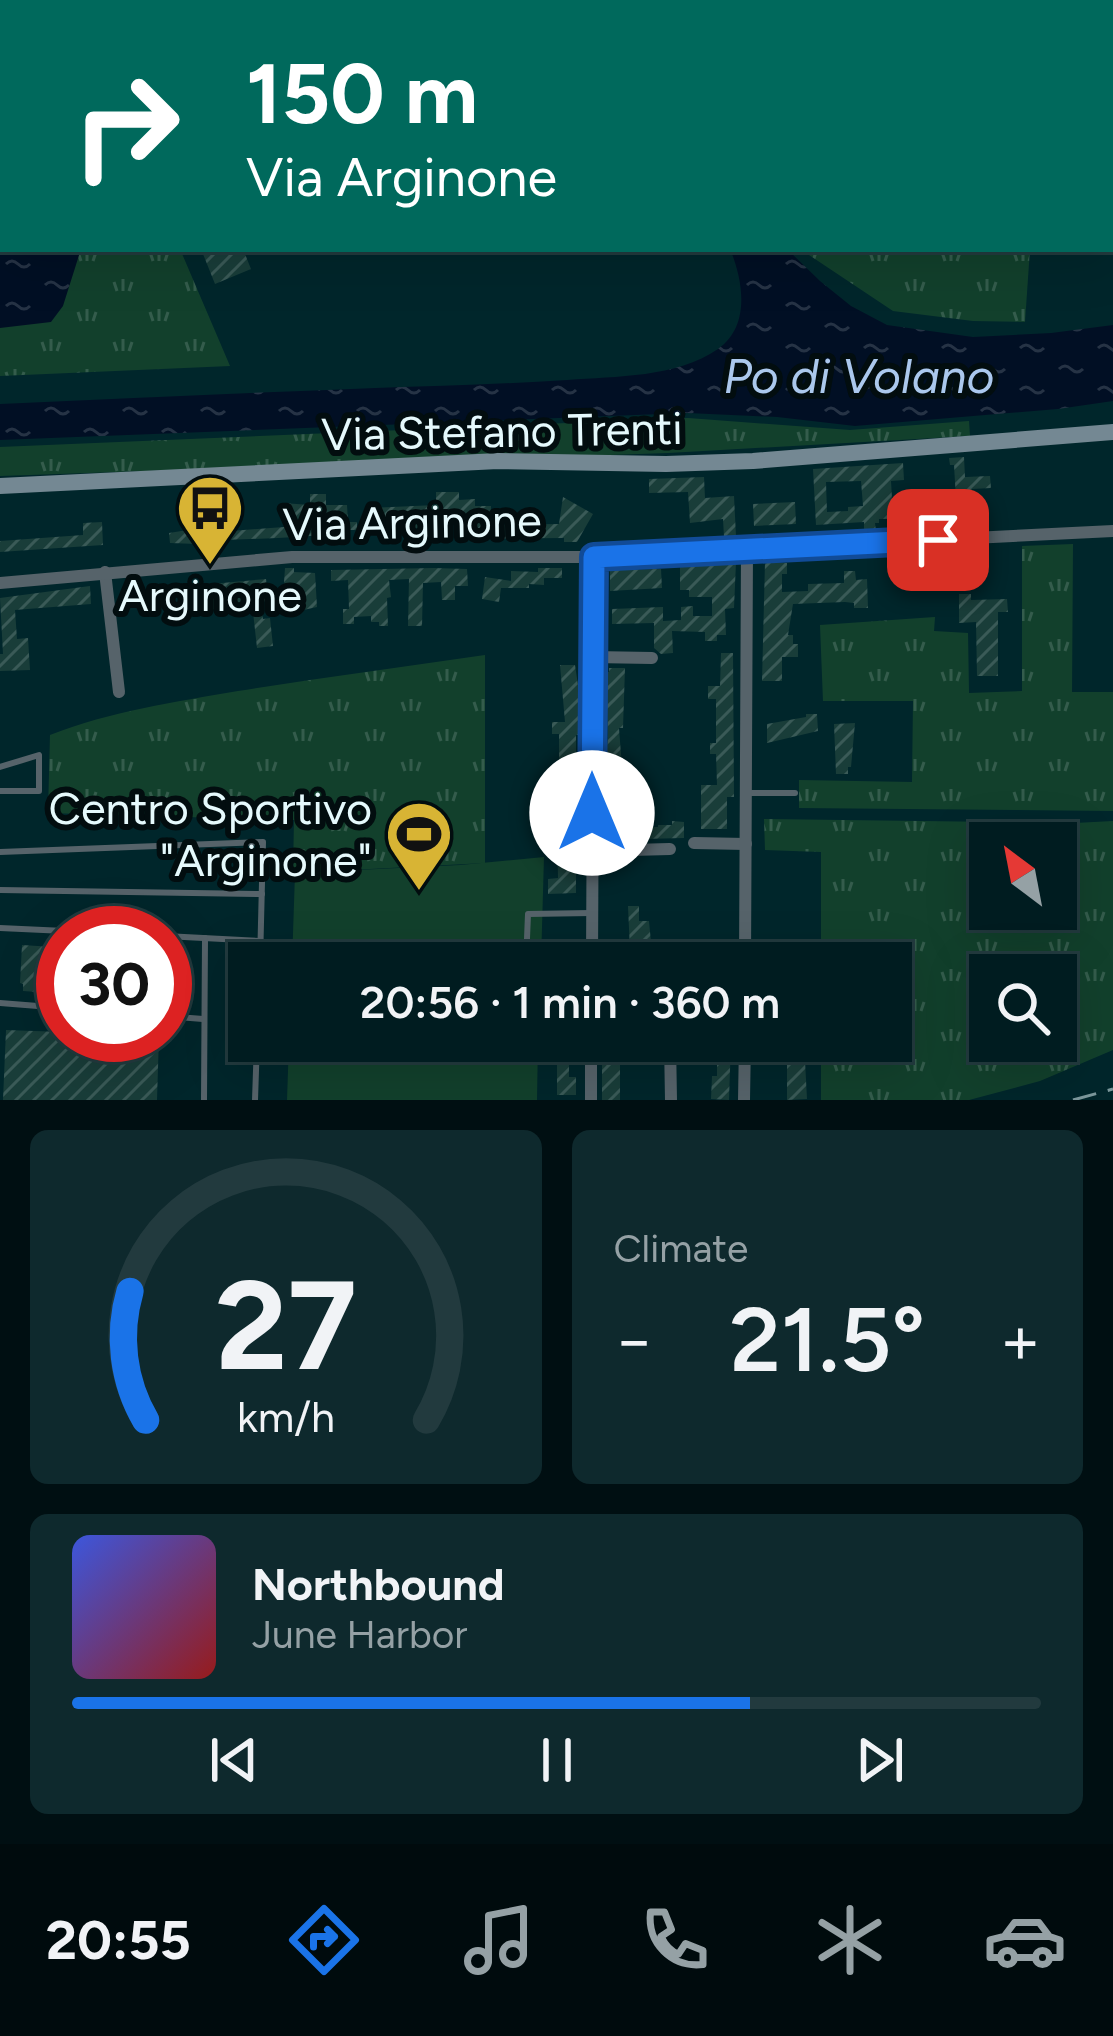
<!DOCTYPE html>
<meta charset="utf-8">
<style>
body{margin:0;font-family:Figtree,sans-serif;background:#0e292d;color:#f1f3f6;height:100vh;display:flex;flex-direction:column;font-size:45px;white-space:nowrap}
*{box-sizing:border-box;margin:0}
p{font-size:39px;color:#95a1a5}
.icon{flex:none;width:66px;height:66px;fill:none;stroke:currentColor;stroke-width:2;stroke-linecap:round;stroke-linejoin:round}
.map{position:relative;height:1100px;overflow:hidden}
.panel{display:flex;flex-direction:column;gap:30px;padding:30px;background:#000f12;flex:1}
.panel>*{flex:none}
.banner{position:absolute;left:0px;top:0px;width:1113px;height:252px;box-shadow:0 12px 48px #0002,0 0 0 3px #223a3e;background:#00695c;color:#fff;overflow:hidden}
.needle{width:78px;rotate:328deg}
.controls{position:absolute;left:969px;top:822px;display:grid;gap:24px}
.controls a{display:grid;place-items:center;width:108px;height:108px;border-radius:0px;background:#001c20;box-shadow:0 12px 48px #0002,0 0 0 3px #223a3e;font-size:60px}
.speed{position:absolute;left:36px;top:906px;display:flex;gap:24px;font-size:60px;font-weight:700;text-align:center}
.speed>*{display:grid;place-content:center;width:156px;height:156px;border-radius:50%;background:#001c20;box-shadow:0 12px 48px #0002,0 0 0 3px #223a3e;line-height:1}
.speed .limit{border:18px solid #d22;background:#fff;color:#111}
.pin{position:absolute;display:grid;place-items:center;width:102px;height:102px;color:#fff;margin:-51px;border-radius:24px;box-shadow:0 6px 18px #0006}
.me{position:absolute;width:132px;margin:-66px;rotate:0deg;stroke-linejoin:round;filter:drop-shadow(0 0 9px #0008)}
.turn{display:flex;align-items:center;gap:42px;height:252px;padding:0 48px;font-size:54px}
.turn .icon{width:156px;height:156px;stroke-width:2.5}
.turn b{display:block;font-size:84px;line-height:102px}
.big{font-size:90px;font-weight:600;line-height:1.1}
.panel .widget{flex:1;display:flex;flex-direction:column;justify-content:center;gap:18px;min-width:0;padding:0 42px;border-radius:18px;background:#0e292d}
.panel .dial{align-items:center;gap:0}
.dial svg{height:312px;overflow:visible;fill:none;stroke:#223a3e;stroke-width:7;stroke-linecap:round;text-anchor:middle}
.dial text{fill:#f1f3f6;stroke:none}
.song{display:flex;align-items:center;gap:36px}
.cover{width:144px;height:144px;border-radius:18px;background:linear-gradient(135deg,hsl(230 70% 55%),hsl(0 70% 35%))}
.played{height:12px;border-radius:6px;background:linear-gradient(90deg,#1a73e8 70%,#223a3e 70%)}
.keys{display:flex;justify-content:space-around;direction:ltr}
.heat{display:flex;justify-content:space-between;align-items:center;font-size:66px;direction:ltr}
.panel .tiles{flex:1;display:grid;gap:30px;grid-template-columns:1fr 1fr}
.widget:last-child{grid-column:span 2}
.trip{position:absolute;left:228px;top:942px;width:684px;height:120px;border-radius:0px;background:#001c20;box-shadow:0 12px 48px #0002,0 0 0 3px #223a3e;font-weight:600;line-height:120px;text-align:center}
.tab-bar{display:flex;height:192px;justify-content:space-around;align-items:center;background:#000b0d;color:#95a1a5}
.tab-bar .icon{width:84px;height:84px}
.tab-bar .on{color:#1a73e8}
.tab-bar b{font-size:54px;color:#f1f3f6}
.map>svg:first-child{display:block}
.grass{fill:url(#grass-tufts);fill-rule:evenodd}
.green{fill:#12402c}
.water{fill:url(#water-ripples)}
.building{fill:url(#building-hatch);fill-rule:evenodd}
.lines{fill:none;stroke-linecap:round;stroke-linejoin:round}
.service{stroke:#56636a;stroke-width:6}
.minor{stroke:#56636a;stroke-width:12}
.secondary{stroke:#748893;stroke-width:16}
.rail{stroke:#7b979b;stroke-width:3;stroke-dasharray:24 12;stroke-linecap:butt}
.route-casing{stroke:#114b97;stroke-width:30}
.route{stroke:#1a73e8;stroke-width:21}
.labels{text-anchor:middle;dominant-baseline:central;stroke-width:12;stroke-linejoin:round;paint-order:stroke}
.street-label{font-size:45px;fill:#e5f9fc;stroke:#020d0f}
.poi-label{font-size:45px;fill:#e5f9fc;stroke:#020d0f}
.water-label{font-size:48px;font-style:italic;fill:#abc8ed;stroke:#020d0f}
</style>
<div class="map">
<svg width="1113" height="1100" viewBox="0 0 1113 1100">
<defs>
<pattern id="grass-tufts" width="24" height="20" patternUnits="userSpaceOnUse" patternTransform="scale(3)"><rect width="24" height="20" fill="#12402c"/><path d="M3 7l-1-3M5 7V3M7 7l1-3M15 17l-1-3M17 17v-4M19 17l1-3" fill="none" stroke="#345c4c"/></pattern>
<pattern id="water-ripples" width="26" height="14" patternUnits="userSpaceOnUse" patternTransform="scale(3)"><rect width="26" height="14" fill="#010f24"/><path d="M2 4q2-2 4 0t4 0M15 11q2-2 4 0t4 0" fill="none" stroke="#263345"/></pattern>
<pattern id="building-hatch" width="6" height="6" patternUnits="userSpaceOnUse" patternTransform="scale(3)"><rect width="6" height="6" fill="#193d39"/><path d="M-1 1l2-2M0 6l6-6M5 7l2-2" fill="none" stroke="#3a5a57"/></pattern>
</defs>
<rect width="100%" height="100%" fill="#00262b"/>
<g class="grass">
<polygon points="0,0 74,0 75,3 3,3 3,249 180,249 230,366 0,376"/>
<polygon points="805,249 1030,249 1025,322 973,321 893,311 809,255"/>
<polygon points="688,418 850,430 969,421 970,436 668,453 0,476 0,447"/>
<polygon points="1073,544 1072,692 1113,692 1113,811 799,808 799,780 912,782 913,701 823,701 820,625 935,617 934,631 968,633 969,693 1022,691 1022,546"/>
<path d="M485,655V863L293,873L294,820L48,813L50,735C111,711 175,702 238,691C320,678 403,667 485,655Z"/>
<path d="M764,819L1075,823L1113,821V1050L1040,1081L969,1100H821V1041H891V963H821V852L765,850ZM990,843H1056V909H990ZM990,975H1056V1041H990Z"/>
</g>
<g class="green">
<polygon points="544,857 541,963 292,963 295,873 460,865"/>
<polygon points="289,1041 538,1041 537,1100 287,1100"/>
</g>
<g class="water">
<polygon points="3,184 3,249 81,249 63,306 51,322 0,328 0,186"/>
<path d="M730,249H787L820,281L851,306L887,325L973,337L1051,333L1113,325V401L1058,409L855,426L777,417L687,413L0,440V404C125,398 250,393 375,388C439,386 503,384 567,380C616,376 676,378 718,349C751,326 743,280 730,249Z"/>
</g>
<g class="building">
<polygon points="201,249 229,249 230,252 243,249 251,269 215,284"/>
<path d="M964,457L965,477L990,476L991,488L972,489V492H966L967,520H957V513L934,514V518L879,519V523H875L876,531L864,532V522L816,525L813,469L903,463L904,480L891,481L892,498L914,497L915,502L956,500L954,465H950L949,458ZM861,481L863,506L848,507V511L827,512L826,482Z"/>
<polygon points="704,477 705,498 734,496 736,536 724,537 723,519 690,523 688,492 649,493 649,479"/>
<polygon points="436,492 459,492 459,500 475,499 475,506 491,506 491,525 559,524 563,497 593,514 577,542 564,542 564,538 465,539 465,524 420,523 421,528 370,529 370,508 436,505"/>
<polygon points="310,494 326,494 326,505 347,505 348,522 357,522 357,530 327,530 327,535 278,538 197,541 197,544 170,543 169,533 200,528 200,522 230,520 231,531 284,527 283,503 310,505"/>
<polygon points="795,502 796,524 754,526 753,504"/>
<polygon points="102,522 103,545 0,552 0,541 83,535 83,523"/>
<polygon points="736,562 734,608 725,609 726,635 717,635 717,641 705,641 705,632 672,631 673,653 661,654 654,648 654,623 612,624 612,609 663,607 663,621 681,620 681,607 693,606 693,616 712,616 712,597 689,597 689,590 680,590 680,566"/>
<polygon points="765,562 787,563 787,574 782,574 782,592 808,591 808,584 844,583 844,571 855,571 856,580 867,579 868,608 854,608 854,603 845,602 793,604 788,635 793,635 793,644 798,644 798,657 782,657 782,681 762,681"/>
<polygon points="285,568 294,568 294,572 315,573 317,607 285,614 282,602 291,600 284,582"/>
<polygon points="434,568 467,569 468,586 455,586 455,600 442,600 441,582 423,583 422,626 408,626 409,579 389,580 391,597 387,598 388,626 379,626 379,622 371,622 371,616 354,617 354,624 343,624 343,609 349,609 348,580 331,581 331,570"/>
<polygon points="538,568 562,568 562,578 544,578 544,585 529,584 529,588 501,588 499,602 482,599 485,577 511,581 511,571 538,572"/>
<polygon points="661,569 662,588 610,591 610,570"/>
<polygon points="266,579 269,601 261,602 263,619 270,618 273,646 257,648 252,603 202,611 199,585"/>
<polygon points="90,586 91,604 15,610 17,639 28,638 30,670 0,671 0,654 3,654 0,598"/>
<polygon points="959,594 971,594 971,600 1007,599 1008,612 998,612 998,676 977,676 976,622 959,623"/>
<polygon points="721,653 733,653 734,797 727,797 727,829 701,829 701,785 717,785 716,754 710,754 710,743 716,743 716,699 708,699 708,686 720,686"/>
<polygon points="560,665 575,665 582,712 582,735 576,735 576,893 548,894 548,879 558,878 557,830 553,830 553,818 559,817 559,734 552,734 552,722 565,722"/>
<polygon points="609,668 625,668 623,728 619,728 622,767 605,767 608,738 606,672 609,672"/>
<polygon points="806,714 817,714 818,731 767,743 767,724 806,717"/>
<polygon points="855,723 851,767 848,767 848,774 836,774 834,724"/>
<polygon points="610,793 627,793 626,824 635,824 635,827 658,827 658,825 672,825 672,821 684,822 684,838 603,840 603,801 610,802"/>
<polygon points="628,906 639,906 639,921 649,921 653,963 606,963 606,951 630,952"/>
<polygon points="22,945 54,947 52,985 38,984 37,992 23,991 23,984 20,983"/>
<polygon points="6,1030 63,1032 63,1035 159,1036 157,1100 3,1100"/>
<polygon points="557,1041 575,1041 575,1059 569,1059 569,1077 576,1077 576,1095 557,1095"/>
<polygon points="653,1041 653,1062 620,1062 620,1100 602,1100 602,1042"/>
<polygon points="717,1041 731,1041 729,1100 711,1099 712,1076 717,1076"/>
<polygon points="774,1041 804,1041 807,1099 787,1100 787,1058 774,1059"/>
</g>
<g class="lines">
<g class="service">
<polyline points="0,767 39,755 39,791 0,791"/>
<polyline points="746,793 795,793"/>
<polyline points="0,852 263,842 260,963"/>
<polyline points="0,890 262,894"/>
<polyline points="0,928 108,933"/>
<polyline points="165,936 260,941"/>
<polyline points="526,963 528,914 592,913"/>
<polyline points="0,1003 63,1008"/>
<polyline points="165,1016 203,1019"/>
<polyline points="204,1100 205,938"/>
<polyline points="255,1100 257,1041"/>
</g>
<g class="minor">
<polyline points="105,572 119,692"/>
<polyline points="0,583 292,557 594,557 1113,531"/>
<polyline points="593,657 652,658"/>
<polyline points="694,843 746,844"/>
<polyline points="592,851 670,849"/>
<polyline points="592,963 594,557"/>
<polyline points="745,963 747,550"/>
<polyline points="670,1041 671,1100"/>
<polyline points="591,1100 591,1041"/>
<polyline points="744,1100 745,1041"/>
</g>
<polyline class="secondary" points="0,486 498,461 666,464 753,461 1113,432"/>
<polyline class="rail" points="1073,1100 1113,1089"/>
</g>
<g class="lines">
<defs>
<polyline id="route" points="592,813 594,557 938,540"/>
</defs>
<use href="#route" class="route-casing"/>
<use href="#route" class="route"/>
</g>
<defs>
<symbol id="bus-pin" viewBox="-11 -11 22 30"><path d="M0 17L-7.5 6A9.5 9.5 0 1 1 7.5 6Z" fill="#d8b434" stroke="#020d0f"/><path d="M-5-6H5V4H4V6H2V4H-2V6H-4V4H-5ZM-3.5-4V0h7V-4ZM-3.5 1.2v1.5H-2V1.2ZM2 1.2v1.5H3.5V1.2Z" fill="#111"/></symbol>
<symbol id="stadium-pin" viewBox="-11 -11 22 30"><path d="M0 17L-7.5 6A9.5 9.5 0 1 1 7.5 6Z" fill="#d8b434" stroke="#020d0f"/><path d="M0-5a6.5 5 0 1 0 0 10a6.5 5 0 1 0 0-10ZM-3.5-1.8h7v3.6h-7Z" fill="#111"/></symbol>
</defs>
<g fill-rule="evenodd">
<use href="#bus-pin" x="172" y="470" width="76" height="104"/>
<use href="#stadium-pin" x="381" y="796" width="76" height="104"/>
</g>
<g class="labels">
<g class="street-label">
<text transform="translate(502 431) rotate(-1)">Via Stefano Trenti</text>
<text transform="translate(412 522) rotate(-1)">Via Arginone</text>
</g>
<g class="poi-label">
<text x="210" y="595">Arginone</text>
<text x="372" y="808" text-anchor="end">Centro Sportivo<tspan x="372" dy="52">"Arginone"</tspan></text>
</g>
<g class="water-label">
<text x="859" y="376">Po di Volano</text>
</g>
</g>
</svg>
<div class="controls">
<a><svg class="needle" viewBox="-14 -14 28 28"><path d="M0-13l5 13h-10z" fill="#e53935"/><path d="M0 13l5-13h-10z" fill="#95a1a5"/></svg></a>
<a><svg class="icon" aria-label="search" viewBox="0 0 24 24"><circle cx="10" cy="10" r="6"/><path d="M15 15l6 6"/></svg></a>
</div>
<div class="speed"><div class="limit">30</div></div>
<div class="pin" style="left:938px;top:540px;background:#d93025"><svg class="icon" aria-label="arrive" viewBox="0 0 24 24"><path d="M6 21V4h12l-3 4 3 4H6"/></svg></div>
<svg class="me" style="left:592px;top:813px" viewBox="-20 -20 40 40"><circle r="19" fill="#fff"/><path d="M0-13L10 11 0 6-10 11z" fill="#1a73e8"/></svg>
<div class="trip">20:56 · 1 min · 360 m</div>
<div class="banner">
<div class="turn"><svg class="icon" aria-label="right" viewBox="0 0 24 24"><path d="M7 20v-9h11M14 6l5 5-5 5"/></svg><div><b>150 m</b>Via Arginone</div></div>
</div>
</div>
<section class="panel">
<div class="tiles">
<div class="widget dial"><svg viewBox="0 0 100 80">
<path d="M14 69A42 42 0 1 1 86 69"/>
<path d="M14 69A42 42 0 0 1 10 36" stroke="#1a73e8"/>
<text x="50" y="56" font-size="32" font-weight="700">27</text>
<text x="50" y="72" font-size="11">km/h</text>
</svg></div>
<div class="widget"><p>Climate</p>
<div class="heat"><a>−</a><b class="big">21.5°</b><a>+</a></div>
</div>
<div class="widget">
<div class="song"><i class="cover"></i><div><b>Northbound</b><p>June Harbor</p></div></div>
<div class="played"></div>
<div class="keys"><svg class="icon" aria-label="previous" viewBox="0 0 24 24"><path d="M18 5L8 12l10 7zM5 5v14"/></svg><svg class="icon" aria-label="pause" viewBox="0 0 24 24"><path d="M8 5v14M16 5v14"/></svg><svg class="icon" aria-label="next" viewBox="0 0 24 24"><path d="M6 5l10 7-10 7zM19 5v14"/></svg></div>
</div>
</div>
</section>
<nav class="tab-bar">
<b>20:55</b>
<svg class="icon on" aria-label="directions" viewBox="0 0 24 24"><path d="M12 3l9 9-9 9-9-9zM9 14v-3h6M13 9l2 2-2 2"/></svg>
<svg class="icon" aria-label="music" viewBox="0 0 24 24"><path d="M9 18V5l10-2v13"/><circle cx="6" cy="18" r="3"/><circle cx="16" cy="16" r="3"/></svg>
<svg class="icon" aria-label="phone" viewBox="0 0 24 24"><path d="M5 4h4l2 5-3 2q2 4 5 5l2-3 5 2v4C11 20 4 13 5 4z"/></svg>
<svg class="icon" aria-label="climate" viewBox="0 0 24 24"><path d="M12 3v18M4 7l16 10M4 17L20 7"/></svg>
<svg class="icon" aria-label="car" viewBox="0 0 24 24"><path d="M5 17H2v-5l4-1 3-4h7l3 4 3 1v5h-3M9 17h6M6 11h13"/><circle cx="7" cy="17" r="2"/><circle cx="17" cy="17" r="2"/></svg>
</nav>
